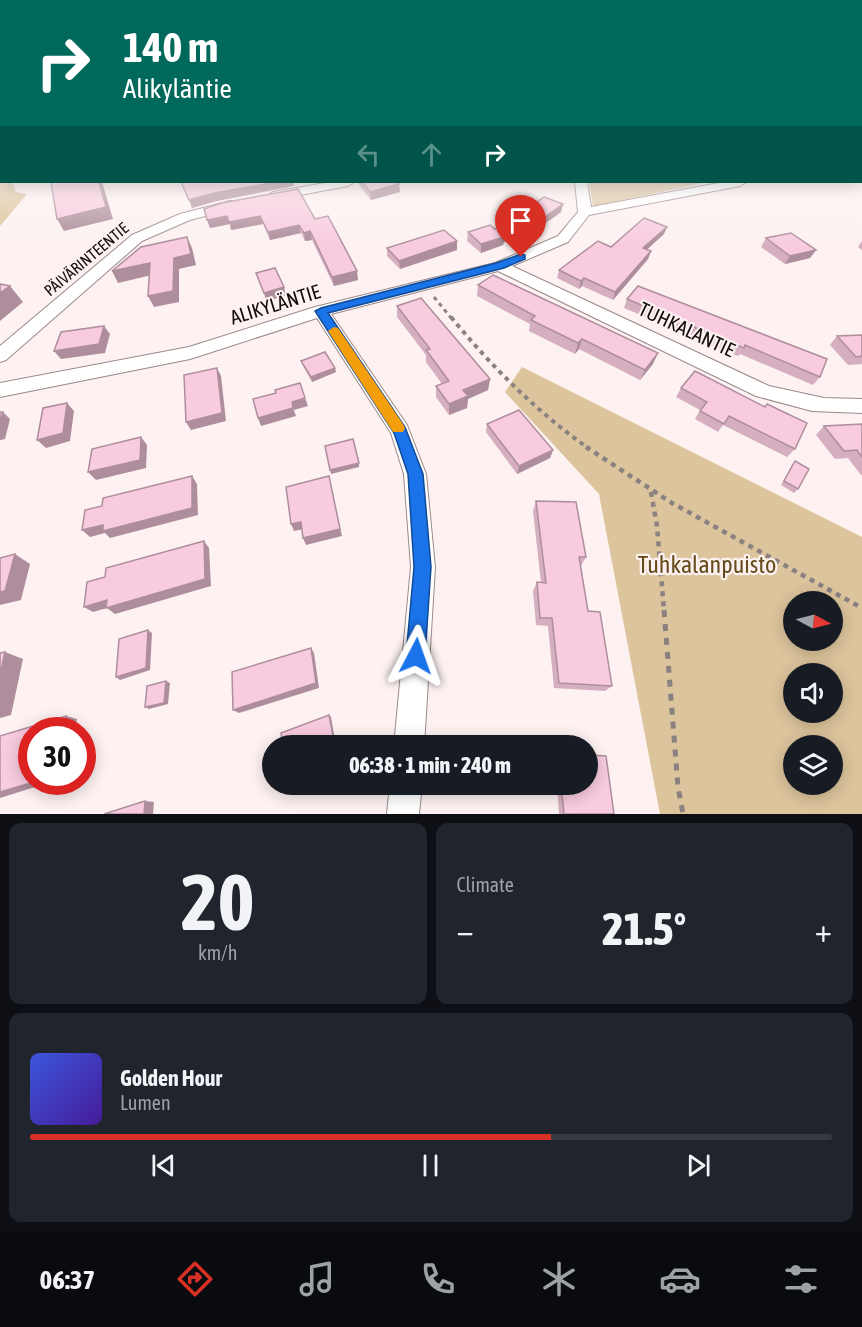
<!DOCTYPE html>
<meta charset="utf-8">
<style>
body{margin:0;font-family:"Asap Condensed",sans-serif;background:#20242c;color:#f1f3f6;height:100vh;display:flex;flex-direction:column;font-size:22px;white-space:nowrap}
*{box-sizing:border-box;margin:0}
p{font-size:20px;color:#9ea1a6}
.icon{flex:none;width:33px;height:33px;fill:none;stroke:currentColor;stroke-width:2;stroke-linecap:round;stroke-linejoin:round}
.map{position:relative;height:814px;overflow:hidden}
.sheet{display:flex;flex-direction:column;gap:9px;padding:9px;background:#0d0f14;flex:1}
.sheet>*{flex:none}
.banner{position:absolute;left:0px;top:0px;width:862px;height:183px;box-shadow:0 3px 15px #0003;background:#00695c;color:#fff;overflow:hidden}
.needle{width:39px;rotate:97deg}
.buttons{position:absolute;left:783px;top:591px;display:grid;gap:12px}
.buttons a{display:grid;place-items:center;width:60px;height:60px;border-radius:50%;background:#171b24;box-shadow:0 3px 15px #0003;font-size:30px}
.speed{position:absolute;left:18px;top:717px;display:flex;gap:12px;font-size:30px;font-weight:700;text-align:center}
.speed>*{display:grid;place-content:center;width:78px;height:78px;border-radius:50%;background:#171b24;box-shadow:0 3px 15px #0003;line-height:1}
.speed .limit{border:9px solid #d22;background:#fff;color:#111}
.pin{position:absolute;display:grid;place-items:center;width:51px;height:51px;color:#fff;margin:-62px -26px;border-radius:50% 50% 50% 0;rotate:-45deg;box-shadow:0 0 6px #0007}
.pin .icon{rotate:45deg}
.me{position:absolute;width:66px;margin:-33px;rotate:4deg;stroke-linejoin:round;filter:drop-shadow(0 0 4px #0008)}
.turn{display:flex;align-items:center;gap:21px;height:126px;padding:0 24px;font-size:27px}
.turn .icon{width:78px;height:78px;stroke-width:2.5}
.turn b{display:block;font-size:42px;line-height:51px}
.lanes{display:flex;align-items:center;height:57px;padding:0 24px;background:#0003;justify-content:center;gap:30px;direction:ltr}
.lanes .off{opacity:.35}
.big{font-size:45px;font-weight:800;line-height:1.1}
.sheet .card{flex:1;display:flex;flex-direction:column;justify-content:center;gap:9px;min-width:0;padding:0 21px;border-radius:12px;background:#20242c}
.sheet .dial{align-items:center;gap:0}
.dial b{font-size:78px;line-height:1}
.song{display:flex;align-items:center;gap:18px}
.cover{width:72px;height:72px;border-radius:9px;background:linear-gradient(135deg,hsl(230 70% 55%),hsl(260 70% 35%))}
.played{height:6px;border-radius:3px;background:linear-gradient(90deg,#d93025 65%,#363941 65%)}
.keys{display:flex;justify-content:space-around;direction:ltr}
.heat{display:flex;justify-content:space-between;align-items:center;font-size:33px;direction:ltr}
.sheet .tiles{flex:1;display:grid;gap:9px;grid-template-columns:1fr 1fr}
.card:last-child{grid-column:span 2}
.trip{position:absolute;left:262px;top:735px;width:336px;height:60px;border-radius:30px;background:#171b24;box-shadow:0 3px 15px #0003;font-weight:800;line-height:60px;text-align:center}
.menu{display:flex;height:96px;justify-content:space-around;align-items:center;background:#090b0e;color:#9ea1a6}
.menu .icon{width:42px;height:42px}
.menu .selected{color:#d93025}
.menu b{font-size:27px;color:#f1f3f6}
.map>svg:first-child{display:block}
.green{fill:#dcc49c;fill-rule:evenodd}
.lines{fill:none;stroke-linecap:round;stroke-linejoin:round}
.street-casing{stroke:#9b8988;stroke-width:2}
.path-far3{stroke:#8a8180;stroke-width:3;stroke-dasharray:4 4;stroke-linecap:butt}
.path-far2{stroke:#8a8180;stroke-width:4;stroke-dasharray:4.5 4.5;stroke-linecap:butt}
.path-far1{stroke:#8a8180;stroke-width:4.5;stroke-dasharray:5 5;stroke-linecap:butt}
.path{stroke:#8a8180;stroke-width:5;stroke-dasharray:7 7;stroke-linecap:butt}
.street{fill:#fff;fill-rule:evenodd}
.wall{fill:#d5afc0}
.shaded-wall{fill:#ae8e9c}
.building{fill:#f8cbdf;stroke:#ae8e9c;stroke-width:1.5}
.route{fill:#1a73e8;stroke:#114b97;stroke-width:1.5}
.slow{fill:#f59e0b}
.labels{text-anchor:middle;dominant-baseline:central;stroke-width:4.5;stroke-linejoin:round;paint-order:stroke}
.far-street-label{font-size:16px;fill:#130d0c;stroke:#fdf1f1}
.street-label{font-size:20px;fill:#130d0c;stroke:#fdf1f1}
.near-park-label{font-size:24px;fill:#664c1a;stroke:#fdf1f1}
</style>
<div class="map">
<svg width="862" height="814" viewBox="0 0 862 814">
<rect width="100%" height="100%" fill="#fdf1f1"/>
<g class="green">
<polygon points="0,154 2,182 12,182 16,192 27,194 0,226"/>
<polygon points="589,182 709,182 593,206"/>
<path d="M522,367L862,537V814H660L599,494L505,392ZM794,602H832V640H794ZM794,674H832V712H794ZM794,746H832V784H794Z"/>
</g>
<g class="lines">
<defs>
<g id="street">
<rect x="861" y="171" width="1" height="8"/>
<polygon points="331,182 354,182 348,186 273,200 267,196 273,192"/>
<polygon points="575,182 587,182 591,207 724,182 746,182 740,186 589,215 568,242 512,266 769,386 824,398 862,399 862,413 812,411 756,396 498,271 331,314 407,425 426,474 435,567 424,746 394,746 411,567 404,474 391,433 317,318 190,359 0,397 0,383 189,347 315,307 495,263 558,236 578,212"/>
<polygon points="230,201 235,202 236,205 235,208 190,220 142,241 6,360 0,362 0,346 132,235 180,214"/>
<polygon points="390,784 422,784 419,814 387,814"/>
</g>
</defs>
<use href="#street" class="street-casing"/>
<polyline class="path-far3" points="434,297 452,319"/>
<path class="path-far2" d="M451,317C492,367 536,411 588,448"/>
<g class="path-far1">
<polyline points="586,447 672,503 862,608"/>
<polyline points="651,492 657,526 664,611"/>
</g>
<polyline class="path" points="664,610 678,787 683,814"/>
<use href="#street" class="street"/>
</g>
<g class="wall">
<polygon points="861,132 862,132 862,146 861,144"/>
<polygon points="357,182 397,182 400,192 371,200"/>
<polygon points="204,209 315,219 358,280 334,286 312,240 305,241 301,233 270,240 263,224 231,230 230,224 210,228"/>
<polygon points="561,212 533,232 504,242 503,245 481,253 467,241 468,232 495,229"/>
<polygon points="664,234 647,249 651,251 648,259 613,300 582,286 579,289 557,278 559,270 611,247"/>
<polygon points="766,238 816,250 810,258 785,264 761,247"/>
<polygon points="862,241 862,250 858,247"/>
<polygon points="387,248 457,250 400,269 387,256"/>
<polygon points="478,285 653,364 640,380 579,349 575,354 529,331 530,324 477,296"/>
<polygon points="638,286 820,377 813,385 740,354 738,356 624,308 627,299"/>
<polygon points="397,306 490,379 488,390 468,399 467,408 449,415 436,397 436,386 442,384 426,362 426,355 397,317"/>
<polygon points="862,335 862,364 848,365 830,345 837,336"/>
<polygon points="301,361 336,372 312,382 303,366"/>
<polygon points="681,388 795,449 787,457 723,425 718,432 695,419 700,410 676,397"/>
<polygon points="487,424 553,450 550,458 517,474 486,432"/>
<polygon points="862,424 862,475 861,475 848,458 835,459 816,435 824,426"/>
<polygon points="795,461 798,489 794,493 781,485 792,465"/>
<polygon points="536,501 586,557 581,566 588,611 612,686 605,691 554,688 548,626 536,625 533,591 537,582 541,583 533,511"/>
<polygon points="557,784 588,784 614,814 559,814"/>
</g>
<g class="shaded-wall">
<polygon points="99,182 102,182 113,219 64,231 57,219"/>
<polygon points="277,182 293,182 294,186 217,201 192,208 189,200 214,193"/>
<polygon points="399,184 400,192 371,200 370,192"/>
<polygon points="563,204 561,212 533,232 504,242 503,245 481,253 481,244"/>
<polygon points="227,216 260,216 263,224 231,230 230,224 210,228 207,220"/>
<polygon points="299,225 301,233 270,240 268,232"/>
<polygon points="667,227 664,234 640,256 643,248"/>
<polygon points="310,231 312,240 305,241 304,233"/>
<polygon points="187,237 192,248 196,265 179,269 179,302 154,307 148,296"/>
<polygon points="457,241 457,250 400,269 399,261"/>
<polygon points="816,250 810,258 785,264 790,256"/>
<polygon points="651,251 648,259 613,300 615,292"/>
<polygon points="150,263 156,274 118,283 112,271"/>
<polygon points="357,271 358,280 334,286 332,277"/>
<polygon points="584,278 582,286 579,289 581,281"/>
<polygon points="10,286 23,302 0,321 0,293"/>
<polygon points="284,287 286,296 266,301 264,293"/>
<polygon points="104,326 110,334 105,353 61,359 54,351"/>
<polygon points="582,339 579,349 575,354 578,343"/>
<polygon points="658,353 653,364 640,380 645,370"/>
<polygon points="217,368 221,376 226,421 191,430 186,422"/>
<polygon points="335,368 336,372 312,382 311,377"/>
<polygon points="490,379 488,390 468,399 467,408 449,415 449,404 463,390"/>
<polygon points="305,398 308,406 294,410 292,402"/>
<polygon points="67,403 74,411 70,441 46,448 37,440"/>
<polygon points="293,408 296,416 261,426 258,418"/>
<polygon points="3,412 10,419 5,439 0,440 0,422"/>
<polygon points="141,437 147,445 146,468 96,480 88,472"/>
<polygon points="553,450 550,458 517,474 519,466"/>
<polygon points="359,463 359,467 331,474 330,470"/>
<polygon points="192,476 197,484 198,515 110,538 105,533 90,537 82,530"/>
<polygon points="329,476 342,536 306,545 303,538"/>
<polygon points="301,522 304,529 294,531 291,524"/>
<polygon points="204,541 209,548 211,586 115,614 107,608 93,612 84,607"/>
<polygon points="15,554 30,564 21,600 0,605 0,592"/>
<polygon points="148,630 152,633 150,670 120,680 116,677"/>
<polygon points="311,648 314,653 319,688 239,713 233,710"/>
<polygon points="5,652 23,659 11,715 0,718 0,675"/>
<polygon points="166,681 170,683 168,704 149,709 145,707"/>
<polygon points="329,715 331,717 336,746 335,746"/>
<polygon points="66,716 77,719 75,730 64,730"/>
<polygon points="34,782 51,782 0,798 0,792"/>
<polygon points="145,801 154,802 153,814 144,814"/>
</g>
<g class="building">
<polygon points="51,182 99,182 106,207 57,219"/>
<polygon points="181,182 277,182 214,193 189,200"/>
<polygon points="362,182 397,182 399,184 370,192"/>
<polygon points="298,189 315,219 328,216 357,271 332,277 310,231 304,233 299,225 268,232 260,216 229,222 227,216 207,220 204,209 222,203"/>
<polygon points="544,197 563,204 535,224 501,235 504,237 481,244 468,232 490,225 495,229"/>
<polygon points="644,218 667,227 643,248 651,251 615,292 584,278 581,281 559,270 598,241 611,247"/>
<polygon points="444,230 457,241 399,261 387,248"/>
<polygon points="791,233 816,250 790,256 766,238"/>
<polygon points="187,237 191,254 174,258 173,291 148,296 150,263 112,271 141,247"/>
<polygon points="275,268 284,287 264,293 256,273"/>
<polygon points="493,275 658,353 645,370 582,339 578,343 531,320 535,316 478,285"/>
<polygon points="0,284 10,286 0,293"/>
<polygon points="638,286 827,359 820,377 745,345 744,348 627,299"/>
<polygon points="421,298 490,379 463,390 468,396 449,404 436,386 449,381 426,350 430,349 397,306"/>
<polygon points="104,326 99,344 54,351 61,332"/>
<polygon points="862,335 862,356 856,357 837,336"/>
<polygon points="325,352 335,368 311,377 301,361"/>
<polygon points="217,368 222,413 186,422 184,375"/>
<polygon points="695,371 765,407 767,404 807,423 795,449 729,416 724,424 700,411 707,402 681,388"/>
<polygon points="300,383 305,398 292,402 293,408 258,418 253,399 276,393 275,390"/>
<polygon points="67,403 63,433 37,440 43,408"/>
<polygon points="519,410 553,450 519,466 487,424"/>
<polygon points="0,412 3,412 0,422"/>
<polygon points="862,424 862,457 857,450 844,451 824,426"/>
<polygon points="141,437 140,460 88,472 92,449"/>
<polygon points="353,439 359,463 330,470 325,446"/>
<polygon points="795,461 809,469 798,489 784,481"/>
<polygon points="192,476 192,508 103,531 103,525 82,530 85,510 102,506 103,498"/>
<polygon points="329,476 340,529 303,538 301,522 291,524 286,487"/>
<polygon points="536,501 576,502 586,557 579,557 588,611 600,612 612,686 559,683 552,618 540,618 537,582 546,583"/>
<polygon points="204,541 205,579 106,608 107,600 84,607 87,582 105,577 106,568"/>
<polygon points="15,554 5,591 0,592 0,558"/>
<polygon points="148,630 146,668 116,677 119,639"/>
<polygon points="311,648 316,683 233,710 232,672"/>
<polygon points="5,652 0,675 0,653"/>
<polygon points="166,681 164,703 145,707 147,686"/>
<polygon points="329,715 335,746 283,746 281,733"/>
<polygon points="66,716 64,730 32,730 32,782 34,782 0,792 0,736"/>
<polygon points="588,755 606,756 614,814 564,814 561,784 588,784"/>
<polygon points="145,801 144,814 104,814"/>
</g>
<linearGradient id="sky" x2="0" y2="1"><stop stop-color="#a9b6ed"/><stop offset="0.54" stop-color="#fef9f9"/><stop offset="1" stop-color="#fef9f9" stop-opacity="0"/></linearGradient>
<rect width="862" height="246" fill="url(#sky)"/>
<polygon class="route" points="521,254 525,255 525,259 504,268 328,313 405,427 423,474 431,567 425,656 422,663 416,666 409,663 406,656 414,567 408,474 394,433 315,311 321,308 496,263"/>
<polygon class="slow" points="334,327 338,328 403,424 405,428 403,432 393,432 328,331"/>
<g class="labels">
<g class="far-street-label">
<text transform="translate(86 259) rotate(-40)">PÄIVÄRINTEENTIE</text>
</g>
<g class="street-label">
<text transform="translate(275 304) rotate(-17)">ALIKYLÄNTIE</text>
<text transform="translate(687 329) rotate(25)">TUHKALANTIE</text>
</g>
<g class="near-park-label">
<text x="707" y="564">Tuhkalanpuisto</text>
</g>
</g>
</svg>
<div class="buttons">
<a><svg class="needle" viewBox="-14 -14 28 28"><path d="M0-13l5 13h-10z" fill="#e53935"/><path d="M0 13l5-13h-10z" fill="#9ea1a6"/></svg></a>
<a><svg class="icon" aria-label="sound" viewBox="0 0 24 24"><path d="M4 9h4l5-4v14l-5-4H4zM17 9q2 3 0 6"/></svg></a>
<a><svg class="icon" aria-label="layers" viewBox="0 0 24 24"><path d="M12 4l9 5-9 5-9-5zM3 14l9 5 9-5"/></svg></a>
</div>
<div class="speed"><div class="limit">30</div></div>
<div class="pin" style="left:521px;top:257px;background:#d93025"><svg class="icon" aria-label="arrive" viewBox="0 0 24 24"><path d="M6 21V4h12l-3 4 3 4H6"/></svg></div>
<svg class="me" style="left:416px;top:656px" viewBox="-20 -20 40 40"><path d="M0-17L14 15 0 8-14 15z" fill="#1a73e8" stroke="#fff" stroke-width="4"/></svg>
<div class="trip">06:38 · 1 min · 240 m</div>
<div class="banner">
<div class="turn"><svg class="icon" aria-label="right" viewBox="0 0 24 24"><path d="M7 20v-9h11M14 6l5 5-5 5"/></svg><div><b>140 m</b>Alikyläntie</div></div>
<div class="lanes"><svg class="icon off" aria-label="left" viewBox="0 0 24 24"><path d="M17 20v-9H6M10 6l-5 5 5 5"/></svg><svg class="icon off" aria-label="ahead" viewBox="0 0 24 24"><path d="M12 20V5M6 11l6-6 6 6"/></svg><svg class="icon" aria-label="right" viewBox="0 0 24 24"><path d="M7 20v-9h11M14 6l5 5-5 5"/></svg></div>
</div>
</div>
<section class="sheet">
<div class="tiles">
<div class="card dial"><b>20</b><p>km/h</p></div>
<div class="card"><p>Climate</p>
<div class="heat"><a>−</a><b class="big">21.5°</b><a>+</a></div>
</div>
<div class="card">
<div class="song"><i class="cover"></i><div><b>Golden Hour</b><p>Lumen</p></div></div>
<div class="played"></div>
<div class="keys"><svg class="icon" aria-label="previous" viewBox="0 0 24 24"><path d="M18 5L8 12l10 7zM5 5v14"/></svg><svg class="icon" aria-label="pause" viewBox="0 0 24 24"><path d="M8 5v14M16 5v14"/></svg><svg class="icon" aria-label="next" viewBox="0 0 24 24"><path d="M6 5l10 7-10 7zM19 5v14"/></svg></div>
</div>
</div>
</section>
<nav class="menu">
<b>06:37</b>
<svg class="icon selected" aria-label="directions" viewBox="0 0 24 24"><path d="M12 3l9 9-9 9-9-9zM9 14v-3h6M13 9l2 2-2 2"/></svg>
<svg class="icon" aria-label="music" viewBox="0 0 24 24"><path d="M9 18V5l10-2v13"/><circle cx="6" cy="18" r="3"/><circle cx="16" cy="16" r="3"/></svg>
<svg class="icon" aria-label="phone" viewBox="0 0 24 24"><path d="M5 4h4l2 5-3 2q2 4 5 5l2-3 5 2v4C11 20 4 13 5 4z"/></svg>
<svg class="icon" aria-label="climate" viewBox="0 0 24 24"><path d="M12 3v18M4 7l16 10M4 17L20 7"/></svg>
<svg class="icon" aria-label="car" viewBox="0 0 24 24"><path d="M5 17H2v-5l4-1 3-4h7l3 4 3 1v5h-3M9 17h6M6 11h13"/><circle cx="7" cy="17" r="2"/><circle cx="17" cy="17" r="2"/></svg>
<svg class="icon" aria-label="filters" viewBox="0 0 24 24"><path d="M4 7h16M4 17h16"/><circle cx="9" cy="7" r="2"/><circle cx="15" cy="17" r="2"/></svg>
</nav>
